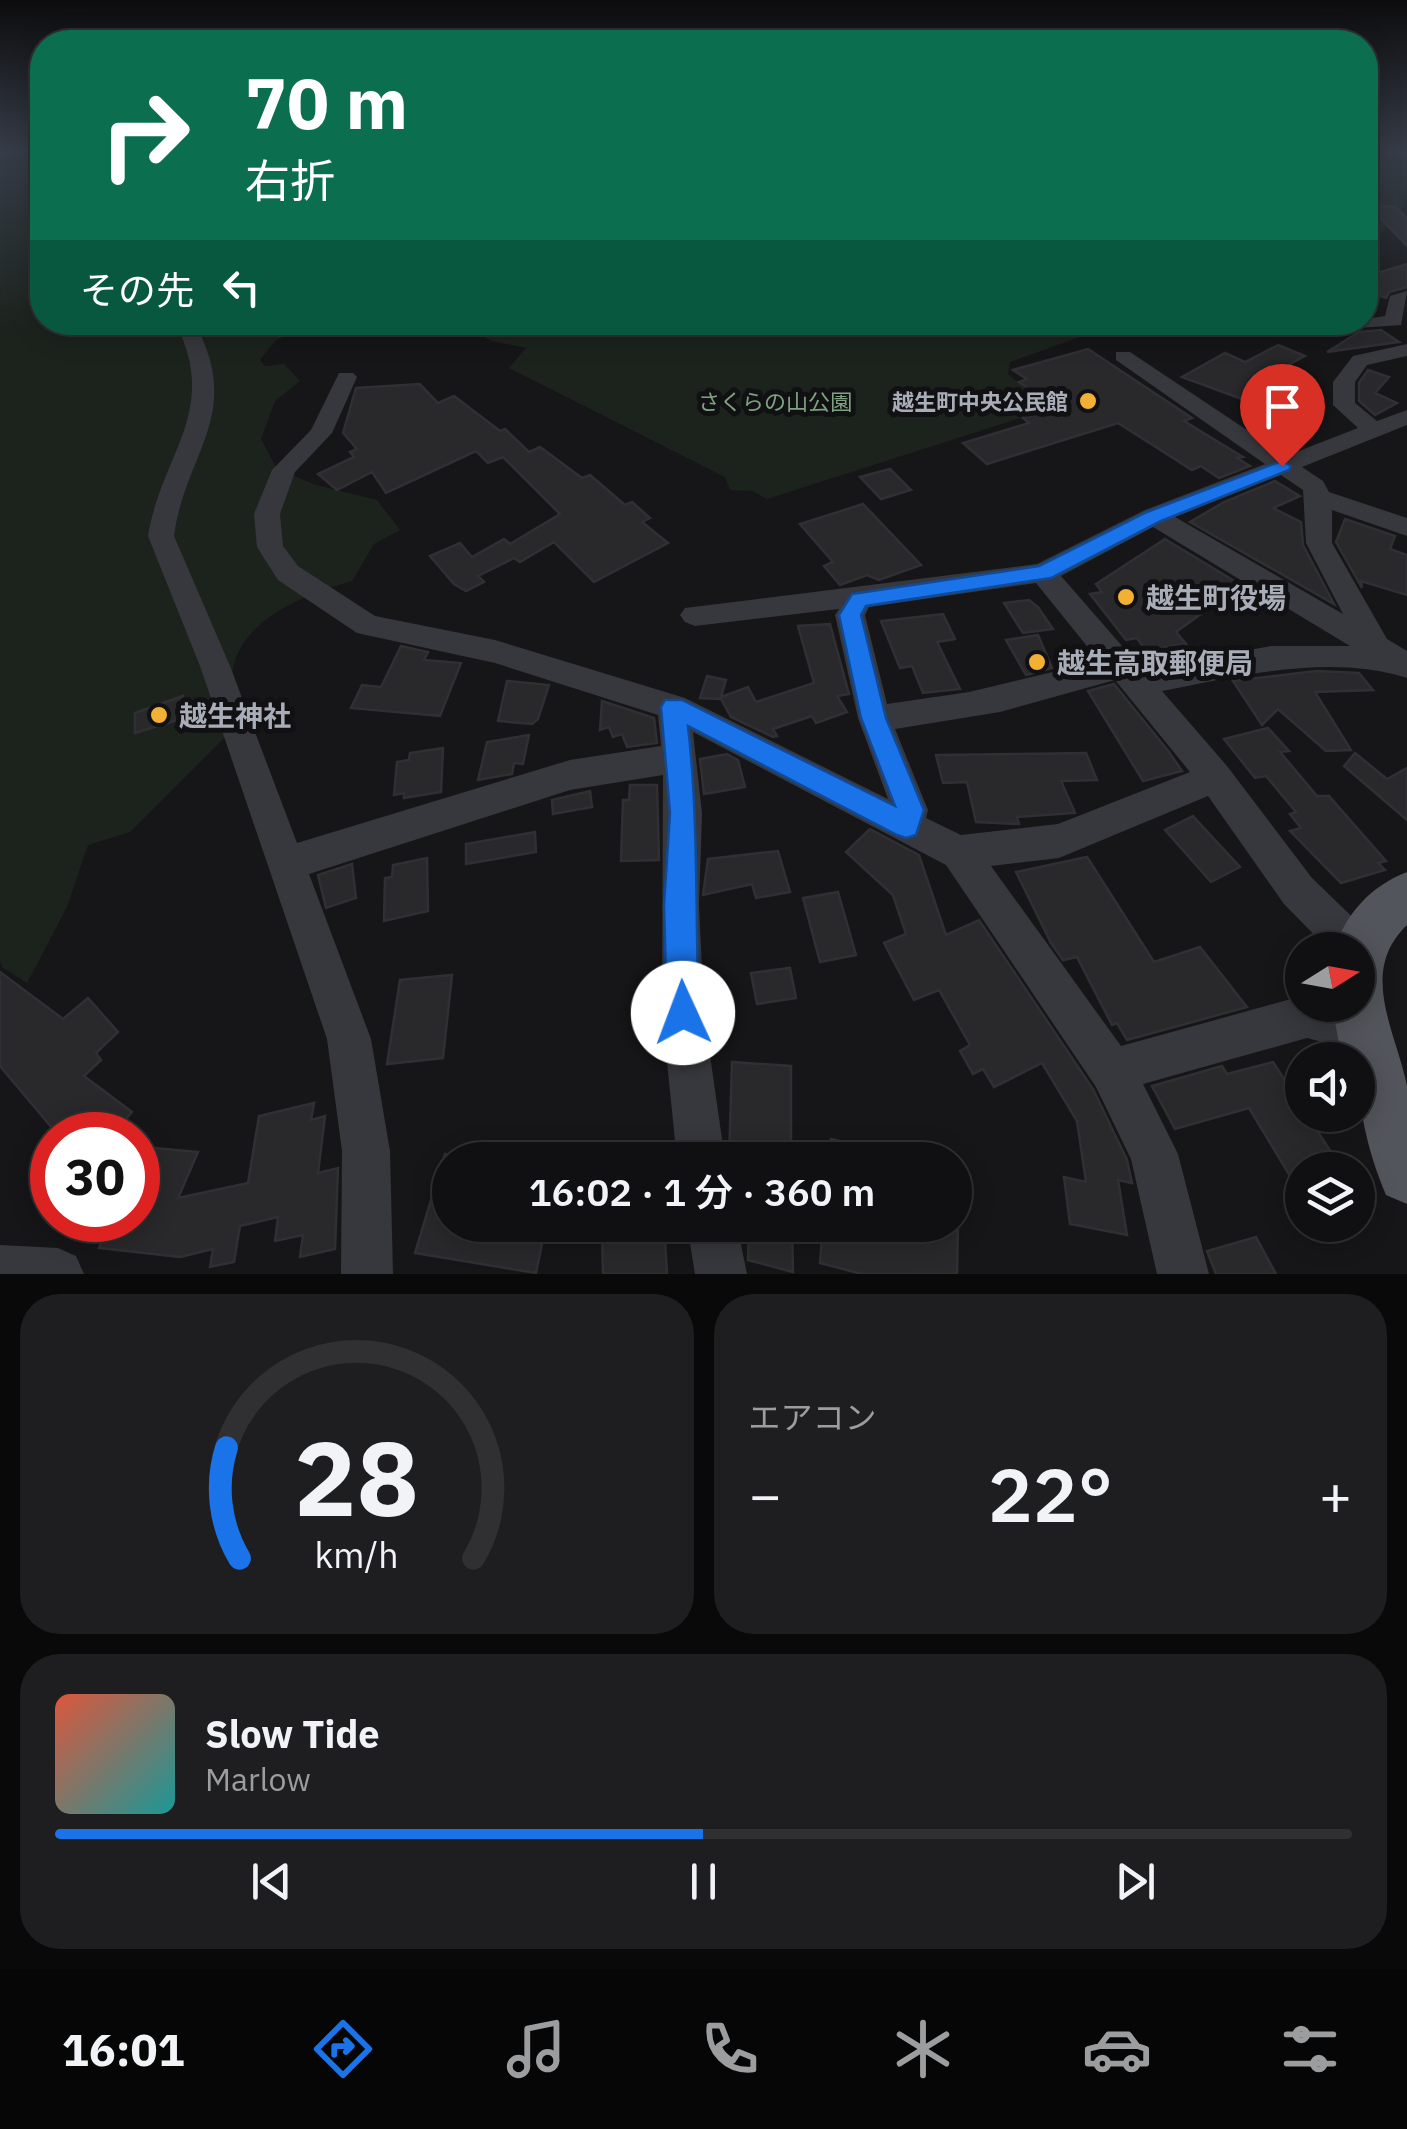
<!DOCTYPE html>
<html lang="ja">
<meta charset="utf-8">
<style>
body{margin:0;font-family:"IBM Plex Sans","Noto Sans JP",sans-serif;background:#1e1e20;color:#f1f3f6;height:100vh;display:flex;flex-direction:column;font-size:38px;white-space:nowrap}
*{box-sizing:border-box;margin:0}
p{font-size:32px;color:#9c9d9f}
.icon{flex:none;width:55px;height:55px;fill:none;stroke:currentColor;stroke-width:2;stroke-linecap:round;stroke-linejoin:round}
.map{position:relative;height:1274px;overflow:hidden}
.side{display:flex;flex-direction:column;gap:20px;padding:20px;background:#09090a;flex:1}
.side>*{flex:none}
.top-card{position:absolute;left:30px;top:30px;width:1348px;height:305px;border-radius:40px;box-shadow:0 5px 25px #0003,0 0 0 2px #303032;background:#0b6e4f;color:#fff;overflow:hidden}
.needle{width:65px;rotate:79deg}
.fabs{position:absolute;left:1285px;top:932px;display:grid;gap:20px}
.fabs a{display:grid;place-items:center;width:90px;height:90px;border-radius:50%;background:#101012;box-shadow:0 5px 25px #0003,0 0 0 2px #303032;font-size:50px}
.speed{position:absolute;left:30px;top:1112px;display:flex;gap:20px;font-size:50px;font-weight:700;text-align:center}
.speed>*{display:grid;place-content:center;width:130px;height:130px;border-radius:50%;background:#101012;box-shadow:0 5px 25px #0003,0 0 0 2px #303032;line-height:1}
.speed .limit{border:15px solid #d22;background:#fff;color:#111}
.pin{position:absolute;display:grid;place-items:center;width:85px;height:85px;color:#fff;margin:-102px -42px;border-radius:50% 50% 50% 0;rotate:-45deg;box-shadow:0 0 10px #0007}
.pin .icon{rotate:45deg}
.me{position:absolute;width:110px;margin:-55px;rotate:358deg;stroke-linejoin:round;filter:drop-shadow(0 0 8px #0008)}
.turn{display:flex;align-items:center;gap:35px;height:210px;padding:0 50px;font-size:45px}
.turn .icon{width:130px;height:130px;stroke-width:2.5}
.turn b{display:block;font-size:70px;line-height:85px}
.then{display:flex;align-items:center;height:95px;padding:0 50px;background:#0003;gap:20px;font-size:38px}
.big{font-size:75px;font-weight:600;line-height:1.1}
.side .widget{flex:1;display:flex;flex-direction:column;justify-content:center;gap:15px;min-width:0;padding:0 35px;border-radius:40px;background:#1e1e20}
.side .dial{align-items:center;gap:0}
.dial svg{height:260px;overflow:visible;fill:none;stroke:#303032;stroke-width:7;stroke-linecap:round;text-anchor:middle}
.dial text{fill:#f1f3f6;stroke:none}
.song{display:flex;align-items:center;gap:30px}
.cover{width:120px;height:120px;border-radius:15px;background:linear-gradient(135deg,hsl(10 70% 55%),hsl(180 70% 35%))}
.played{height:10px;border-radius:5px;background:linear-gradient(90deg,#1a73e8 50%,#303032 50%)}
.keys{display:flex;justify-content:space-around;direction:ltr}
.heat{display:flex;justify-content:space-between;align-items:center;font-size:55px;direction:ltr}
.side .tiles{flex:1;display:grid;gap:20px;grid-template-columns:1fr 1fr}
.widget:last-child{grid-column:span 2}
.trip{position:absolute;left:432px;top:1142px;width:540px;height:100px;border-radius:50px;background:#101012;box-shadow:0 5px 25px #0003,0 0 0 2px #303032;font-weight:600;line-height:100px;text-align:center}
.menu{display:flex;height:160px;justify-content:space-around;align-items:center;background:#060607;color:#9c9d9f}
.menu .icon{width:70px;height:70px}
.menu .on{color:#1a73e8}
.menu b{font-size:45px;color:#f1f3f6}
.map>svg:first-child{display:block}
.green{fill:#1c231d}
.building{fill:#29292c;stroke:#303034;stroke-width:2.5}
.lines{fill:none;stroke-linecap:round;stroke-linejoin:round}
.minor{fill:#37383d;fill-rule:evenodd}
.major{fill:#53555c;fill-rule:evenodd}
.route{fill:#1a73e8;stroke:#114b97;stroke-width:2.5}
.poi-dot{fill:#f2b134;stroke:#111113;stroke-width:4}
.labels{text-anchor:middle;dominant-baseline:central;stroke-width:10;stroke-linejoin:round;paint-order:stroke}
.far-park-label{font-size:22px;fill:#7fa381;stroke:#111113}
.far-poi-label{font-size:22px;font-weight:bold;fill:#a8adb8;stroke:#111113;text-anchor:end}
.poi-label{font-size:28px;font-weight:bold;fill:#a8adb8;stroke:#111113;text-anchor:start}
</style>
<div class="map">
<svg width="1407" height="1274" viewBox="0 0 1407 1274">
<rect width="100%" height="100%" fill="#161618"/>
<g class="green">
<path d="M0,152H42V322L319,323L276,340L260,360L265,366L284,364L300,381L275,401L261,439L277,469L316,485L377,500L400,530L374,544L352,581C305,594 224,625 233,688C234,697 240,708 244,718L130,832L88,845L67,907L27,983L2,967L0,959Z"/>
<polygon points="1365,152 1407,152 1407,191 1397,192 1405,205 1365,251"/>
<polygon points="456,323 1119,323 1010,362 1008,374 1037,398 1022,404 1030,415 767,499 752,491 730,490 725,477 509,368 526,348 492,341"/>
</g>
<g class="building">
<polygon points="1368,205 1396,207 1407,218 1407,246"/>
<polygon points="1407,264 1407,287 1389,292 1386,298 1365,290 1365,277"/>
<polygon points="1381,330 1399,342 1327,352 1359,332"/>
<polygon points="1278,345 1305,356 1279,370 1315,380 1306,435 1242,399 1182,377 1225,353 1245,362"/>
<polygon points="1088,349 1192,418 1184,421 1243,457 1237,458 1250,466 1219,478 1201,466 1192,470 1118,423 987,464 963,443 1029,423 1023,418 1056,408 1019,382 1027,379 1013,370"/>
<polygon points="1368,370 1389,377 1375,393 1397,403 1375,415 1359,401 1359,383"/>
<polygon points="420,384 438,403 454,396 500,431 505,429 529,452 540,447 582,478 590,475 625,505 632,502 650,518 642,522 668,543 594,582 554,542 520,562 514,558 478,576 484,582 466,591 454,584 430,556 460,543 472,557 504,539 510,544 560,514 503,457 488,463 476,451 386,493 372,472 337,490 318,474 354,457 350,452 357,449 343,433 356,388"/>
<polygon points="890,469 911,490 881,499 860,477"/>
<polygon points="1275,481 1300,496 1273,508 1301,522 1303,545 1334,604 1190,522 1224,502"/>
<polygon points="863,504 921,565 879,580 867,575 840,585 824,566 833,562 800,524"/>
<polygon points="1345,519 1395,536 1390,549 1407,555 1407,595 1361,581 1362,588 1336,542"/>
<polygon points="1165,539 1241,585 1176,632 1186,644 1146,651 1137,638 1126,640 1090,594 1102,592 1096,584"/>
<polygon points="1029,600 1038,607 1053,629 1023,633 1004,603"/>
<polygon points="943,614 955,639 937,642 960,689 923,693 912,666 900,668 881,621"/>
<polygon points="830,624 849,694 837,696 847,712 816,723 812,716 773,729 777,736 773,737 731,717 721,699 700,698 707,676 726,680 721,697 748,687 756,702 814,683 798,626"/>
<polygon points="1038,635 1052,668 1026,675 1006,640"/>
<polygon points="401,646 428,652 424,660 461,663 440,716 351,708 362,685 381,687"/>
<polygon points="1316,671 1359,673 1373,690 1315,692 1351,750 1326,751 1278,709 1262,725 1233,681"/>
<polygon points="507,681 549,685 538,719 532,724 498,721"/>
<polygon points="1114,684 1169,752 1182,771 1143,781 1088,691"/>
<polygon points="183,696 184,718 135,733 135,713"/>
<polygon points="602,701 654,718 657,743 627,747 622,734 613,737 609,727 600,730"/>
<polygon points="1268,728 1289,751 1280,752 1317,796 1329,796 1386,861 1378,863 1385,870 1341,883 1290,831 1301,828 1290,814 1296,812 1266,776 1255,778 1224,739"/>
<polygon points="529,735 523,764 514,763 512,774 478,780 487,742"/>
<polygon points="443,748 441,792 404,798 404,793 394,795 397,762 409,760 410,753"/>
<polygon points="1086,753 1097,780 1061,781 1075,813 1017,817 1019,824 976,822 967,782 943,783 936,755"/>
<polygon points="1355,753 1387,779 1407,768 1407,820 1344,766"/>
<polygon points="727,754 738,760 745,787 704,794 700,759"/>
<polygon points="630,785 657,785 659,860 621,861 623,800 629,800"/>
<polygon points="590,791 592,807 553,814 552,800"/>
<polygon points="1193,816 1215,840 1240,867 1211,882 1165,830"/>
<polygon points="870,829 919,855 946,935 979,920 1093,1089 1127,1160 1132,1183 1118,1180 1127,1235 1070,1224 1064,1177 1086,1182 1077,1121 1042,1063 994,1087 983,1069 973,1074 960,1051 970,1045 939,990 914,1000 884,943 906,934 893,895 846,852"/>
<polygon points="535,832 536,852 466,864 466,844"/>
<polygon points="778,851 790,892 756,898 752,884 703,895 708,859"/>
<polygon points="1087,857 1154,962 1200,947 1247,1007 1127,1040 1117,1023 1112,1025 1077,957 1063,960 1051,943 1016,872"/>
<polygon points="427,858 428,911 384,921 385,878 392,877 393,865"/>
<polygon points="352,864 356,898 326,908 318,875"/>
<polygon points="838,892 856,955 820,962 803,898"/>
<polygon points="790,968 796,998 757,1004 751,973"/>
<polygon points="0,972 63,1019 88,998 118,1032 96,1053 101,1060 84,1076 132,1112 112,1135 58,1135 0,1066"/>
<polygon points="452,975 443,1058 387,1064 400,980"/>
<polygon points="732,1062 791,1066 791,1152 770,1150 772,1160 729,1160"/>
<polygon points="1273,1062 1302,1107 1302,1115 1307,1115 1340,1166 1302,1170 1302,1196 1249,1108 1175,1129 1152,1086 1222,1066 1227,1074"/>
<polygon points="314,1103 311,1120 325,1116 318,1173 338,1168 335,1249 300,1257 303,1235 275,1241 278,1217 240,1226 234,1262 210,1267 213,1249 180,1257 99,1248 112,1220 138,1220 138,1163 145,1147 198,1152 178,1198 248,1183 259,1116"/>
<polygon points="831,1139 886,1152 885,1160 829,1160"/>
<polygon points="445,1154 450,1155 450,1225 546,1225 536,1273 415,1253"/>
<polygon points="614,1225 664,1225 667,1274 603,1274 602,1233 615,1231"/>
<polygon points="749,1225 792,1225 793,1272 748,1260"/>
<polygon points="823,1225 958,1225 957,1274 862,1274 820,1263"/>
<polygon points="1256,1237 1276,1274 1216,1274 1207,1251"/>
</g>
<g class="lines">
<g class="minor">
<polygon points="1407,291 1401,325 1358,328 1349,322 1385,316 1390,296"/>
<path d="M175,322H194C245,414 185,452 174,536L230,666L297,843L570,760L661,746L658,715L495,663L357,633L278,580L257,547L254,514L272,470L311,430L339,373H353L357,377L332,433L295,472L280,514L283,546L298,566L375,616L495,640L685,698L888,799L858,718L835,615L839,609L695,626L685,622L680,615L685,608L1037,564L1145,510L1265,464L1116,360V352H1130L1286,456L1358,428L1333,405V382L1353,356L1407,344V356L1367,365L1355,382V403L1377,421L1407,410V425L1302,467L1323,481L1329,492L1407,518V536L1332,510V543L1387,639L1407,651V678C1330,653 1240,676 1162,691L1227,766L1312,878L1372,936L1378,950L1372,964L1358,970V950H1329L1284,904L1208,796L1059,858L991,866L1121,1046L1302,996V1005H1348L1375,1015L1382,1030L1375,1045L1360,1052L1307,1038L1143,1084L1178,1154L1209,1274H1157L1131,1159L1096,1087L946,865L693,732L702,813L699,905L704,1013L725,1160H677L662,1013L663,775L570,790L309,874L371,1039L390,1151L393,1274H341L342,1151L327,1039L200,666L148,536C161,454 221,411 175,322ZM1281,475L1303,490L1306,543L1343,614L1175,517ZM1153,527L1350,646H1271L1143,670L1061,576ZM1036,583L1099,661L969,692L887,704L865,615L869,607ZM1115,680L1190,772L1058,824L961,835L926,818L928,810L895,729L1000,712Z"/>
<polygon points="687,1225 737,1225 747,1274 695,1274"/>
<polygon points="0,1245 58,1248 76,1256 84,1274 0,1274"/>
</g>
<path class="major" d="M1407,872V925C1358,972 1396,1031 1407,1086C1407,1123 1407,1167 1407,1204L1386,1195C1367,1149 1358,1109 1358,1060H1342L1332,1005H1358V950H1334C1346,913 1371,886 1407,872Z"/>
</g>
<linearGradient id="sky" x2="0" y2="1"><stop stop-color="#0c0c0d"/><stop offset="0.46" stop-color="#363c48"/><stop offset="1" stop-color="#363c48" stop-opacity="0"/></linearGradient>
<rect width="1407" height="330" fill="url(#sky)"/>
<path class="route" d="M1282,461L1291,466L1289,470L1161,521L1051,578L866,606L861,615L886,718L924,810L916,835L906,838L897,835L688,726C699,822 695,917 699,1013L695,1025L683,1030L671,1025L667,1013L664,905L670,813L661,707L665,700H682L895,806L861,718L839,615L852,594L1039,566L1147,512Z"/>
<g class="poi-dot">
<circle cx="1088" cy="401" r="10"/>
<circle cx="1126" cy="597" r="10"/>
<circle cx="1037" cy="662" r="10"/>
<circle cx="159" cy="715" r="10"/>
</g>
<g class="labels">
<g class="far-park-label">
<text x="775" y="401">さくらの山公園</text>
</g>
<g class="far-poi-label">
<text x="1068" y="401">越生町中央公民館</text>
</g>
<g class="poi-label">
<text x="1146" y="597">越生町役場</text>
<text x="1057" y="662">越生高取郵便局</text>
<text x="179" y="715">越生神社</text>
</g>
</g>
</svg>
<div class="fabs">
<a><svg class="needle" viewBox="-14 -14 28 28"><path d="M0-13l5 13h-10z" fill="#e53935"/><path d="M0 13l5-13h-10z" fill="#9c9d9f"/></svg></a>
<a><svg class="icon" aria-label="sound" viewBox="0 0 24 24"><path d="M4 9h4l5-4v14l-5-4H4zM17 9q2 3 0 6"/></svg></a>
<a><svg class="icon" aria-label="layers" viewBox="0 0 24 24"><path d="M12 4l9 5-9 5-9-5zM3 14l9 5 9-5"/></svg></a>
</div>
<div class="speed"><div class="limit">30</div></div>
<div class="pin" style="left:1282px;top:466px;background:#d93025"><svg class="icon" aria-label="arrive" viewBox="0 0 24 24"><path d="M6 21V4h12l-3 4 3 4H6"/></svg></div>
<svg class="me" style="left:683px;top:1013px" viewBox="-20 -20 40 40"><circle r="19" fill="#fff"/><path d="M0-13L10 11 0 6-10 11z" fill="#1a73e8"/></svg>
<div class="trip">16:02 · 1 分 · 360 m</div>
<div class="top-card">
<div class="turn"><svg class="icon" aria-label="right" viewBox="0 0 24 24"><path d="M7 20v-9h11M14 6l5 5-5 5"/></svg><div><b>70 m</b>右折</div></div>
<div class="then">その先<svg class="icon" aria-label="left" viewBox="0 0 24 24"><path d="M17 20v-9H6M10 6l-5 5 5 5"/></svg></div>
</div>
</div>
<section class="side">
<div class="tiles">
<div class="widget dial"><svg viewBox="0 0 100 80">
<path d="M14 69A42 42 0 1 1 86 69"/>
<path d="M14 69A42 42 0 0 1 10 35" stroke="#1a73e8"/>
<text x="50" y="56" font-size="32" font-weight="700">28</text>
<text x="50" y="72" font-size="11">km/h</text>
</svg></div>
<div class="widget"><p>エアコン</p>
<div class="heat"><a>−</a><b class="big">22°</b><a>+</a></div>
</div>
<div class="widget">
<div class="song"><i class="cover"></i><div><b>Slow Tide</b><p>Marlow</p></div></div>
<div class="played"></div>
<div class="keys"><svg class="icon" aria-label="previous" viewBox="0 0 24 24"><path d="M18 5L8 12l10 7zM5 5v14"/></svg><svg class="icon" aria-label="pause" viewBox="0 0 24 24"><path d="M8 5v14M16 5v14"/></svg><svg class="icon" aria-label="next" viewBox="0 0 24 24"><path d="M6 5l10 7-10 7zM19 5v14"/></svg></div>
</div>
</div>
</section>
<nav class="menu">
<b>16:01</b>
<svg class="icon on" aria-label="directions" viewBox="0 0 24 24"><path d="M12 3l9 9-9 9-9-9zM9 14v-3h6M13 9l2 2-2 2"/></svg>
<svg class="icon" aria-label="music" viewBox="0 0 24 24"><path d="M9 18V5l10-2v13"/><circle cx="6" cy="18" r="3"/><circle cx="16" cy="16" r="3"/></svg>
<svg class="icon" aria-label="phone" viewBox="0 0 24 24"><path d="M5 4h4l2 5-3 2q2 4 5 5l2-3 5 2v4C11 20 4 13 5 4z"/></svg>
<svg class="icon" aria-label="climate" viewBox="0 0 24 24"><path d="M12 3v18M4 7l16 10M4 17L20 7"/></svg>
<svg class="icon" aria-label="car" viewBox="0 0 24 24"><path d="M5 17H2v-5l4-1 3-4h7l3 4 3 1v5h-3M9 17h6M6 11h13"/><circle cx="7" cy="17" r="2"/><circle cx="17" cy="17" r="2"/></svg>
<svg class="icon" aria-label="filters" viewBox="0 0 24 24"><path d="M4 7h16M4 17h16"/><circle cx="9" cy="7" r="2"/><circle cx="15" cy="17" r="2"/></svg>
</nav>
